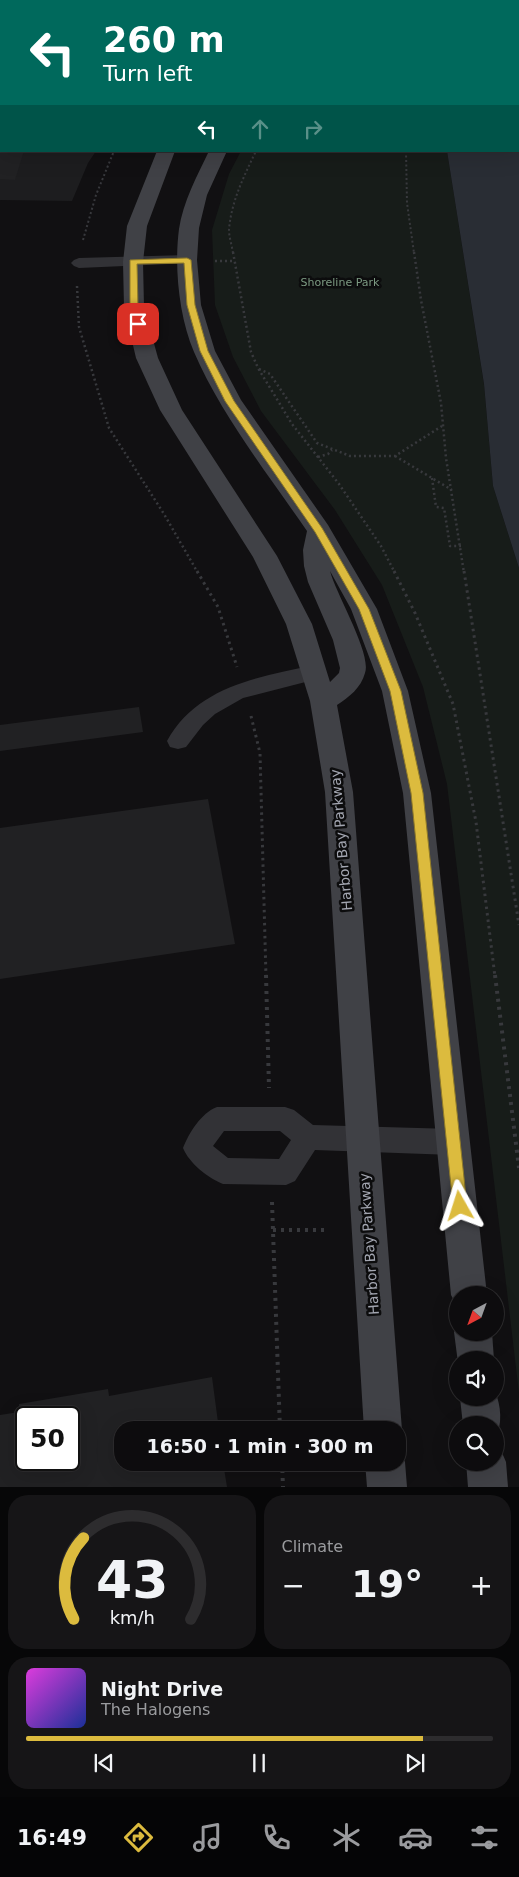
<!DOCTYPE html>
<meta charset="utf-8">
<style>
body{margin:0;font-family:"DejaVu Sans",sans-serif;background:#161517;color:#f1f3f6;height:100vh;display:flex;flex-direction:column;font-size:19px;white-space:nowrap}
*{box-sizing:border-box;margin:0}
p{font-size:16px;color:#9a9b9e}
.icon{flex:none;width:28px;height:28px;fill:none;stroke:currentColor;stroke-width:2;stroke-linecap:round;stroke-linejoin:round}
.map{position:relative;height:1487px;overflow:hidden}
.panel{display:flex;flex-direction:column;gap:8px;padding:8px;background:#070708;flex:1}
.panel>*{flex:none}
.top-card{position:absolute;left:0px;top:0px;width:520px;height:152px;box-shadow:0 5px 20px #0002,0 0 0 1px #2d2c2e;background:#00695c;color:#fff;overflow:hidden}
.needle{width:32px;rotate:221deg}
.controls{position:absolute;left:449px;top:1286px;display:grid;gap:10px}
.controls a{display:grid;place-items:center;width:55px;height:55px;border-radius:50%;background:#0d0c0e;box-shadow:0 5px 20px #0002,0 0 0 1px #2d2c2e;font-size:25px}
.speed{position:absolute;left:15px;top:1406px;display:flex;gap:10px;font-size:25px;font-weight:700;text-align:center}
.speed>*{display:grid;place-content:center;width:65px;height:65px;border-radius:50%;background:#0d0c0e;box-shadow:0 5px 20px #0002,0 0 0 1px #2d2c2e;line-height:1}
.speed .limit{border:2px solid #111;border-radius:8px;background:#fff;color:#111}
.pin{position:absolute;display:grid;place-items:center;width:42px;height:42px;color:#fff;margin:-21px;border-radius:10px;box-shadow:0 2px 8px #0006}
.me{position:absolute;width:55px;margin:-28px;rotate:354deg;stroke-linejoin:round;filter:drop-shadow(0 0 4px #0008)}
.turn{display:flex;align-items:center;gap:18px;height:105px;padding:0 20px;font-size:22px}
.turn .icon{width:65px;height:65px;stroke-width:2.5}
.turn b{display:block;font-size:35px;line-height:42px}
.lanes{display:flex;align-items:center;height:48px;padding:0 20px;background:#0003;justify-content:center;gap:25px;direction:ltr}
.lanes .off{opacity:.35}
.big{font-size:38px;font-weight:600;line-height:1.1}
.panel .widget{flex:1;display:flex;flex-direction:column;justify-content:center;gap:8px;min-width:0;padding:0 18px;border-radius:20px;background:#161517}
.panel .dial{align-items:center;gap:0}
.dial svg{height:130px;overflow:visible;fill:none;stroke:#2d2c2e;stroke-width:7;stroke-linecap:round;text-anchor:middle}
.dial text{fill:#f1f3f6;stroke:none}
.song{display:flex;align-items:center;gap:15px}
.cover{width:60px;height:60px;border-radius:8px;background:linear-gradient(135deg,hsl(300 70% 55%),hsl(230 70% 35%))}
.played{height:5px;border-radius:2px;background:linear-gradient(90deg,#dcbb3e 85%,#2d2c2e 85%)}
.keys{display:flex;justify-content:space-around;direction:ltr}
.heat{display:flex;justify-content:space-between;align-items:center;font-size:28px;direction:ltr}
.panel .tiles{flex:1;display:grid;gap:8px;grid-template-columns:1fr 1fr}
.widget:last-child{grid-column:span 2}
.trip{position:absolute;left:114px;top:1421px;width:292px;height:50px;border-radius:20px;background:#0d0c0e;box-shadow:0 5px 20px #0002,0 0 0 1px #2d2c2e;font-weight:600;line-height:50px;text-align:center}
.dock{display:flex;height:80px;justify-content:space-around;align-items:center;background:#050506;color:#9a9b9e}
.dock .icon{width:35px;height:35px}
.dock .current{color:#dcbb3e}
.dock b{font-size:22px;color:#f1f3f6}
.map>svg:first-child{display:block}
.built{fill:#1d1d1f}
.green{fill:#171c19}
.water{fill:#292d34}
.building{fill:#212123;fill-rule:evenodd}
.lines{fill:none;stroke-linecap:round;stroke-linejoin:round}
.path-far3{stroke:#38393d;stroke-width:2;stroke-dasharray:2 2.5;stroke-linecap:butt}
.path-far2{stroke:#38393d;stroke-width:2.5;stroke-dasharray:2 3;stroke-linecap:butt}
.path-far1{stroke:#38393d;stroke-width:3;stroke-dasharray:2.5 4;stroke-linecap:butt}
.path{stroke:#38393d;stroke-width:4;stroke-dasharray:3 5;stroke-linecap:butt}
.service{fill:#323236;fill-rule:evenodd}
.secondary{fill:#404146;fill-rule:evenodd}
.route{fill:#dcbb3e;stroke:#8f7a28}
.labels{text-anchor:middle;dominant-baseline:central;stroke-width:5;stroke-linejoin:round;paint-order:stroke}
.far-park-label{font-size:11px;fill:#7c9a82;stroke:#0c0c0d}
.street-label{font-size:14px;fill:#a3a6b1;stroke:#0c0c0d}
</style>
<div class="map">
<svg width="519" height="1487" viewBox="0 0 519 1487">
<rect width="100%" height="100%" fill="#111012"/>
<polygon class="built" points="0,0 199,0 1,1 1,151 96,151 88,163 72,201 0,200"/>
<polygon class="green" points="241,151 447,151 484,385 493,486 519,568 519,1393 447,784 423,687 382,585 335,510 261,411 233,357 215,305 212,230 229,174"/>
<polygon class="water" points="412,0 519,0 519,568 493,486 484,384 447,151 519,151 519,1"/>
<g class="building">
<polygon points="0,151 24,151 15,180 0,179"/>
<polygon points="139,707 143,732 0,751 0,725"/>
<polygon points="208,799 235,944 0,979 0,828"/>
<path d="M212,1377L219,1430H122V1462H223L227,1487H0V1415L19,1412V1404L108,1389L109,1396ZM26,1418H69V1460H26Z"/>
</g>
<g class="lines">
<g class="path-far3">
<polyline points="406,151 407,203 414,253"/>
<polyline points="83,240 96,195 114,151"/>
<path d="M233,253C232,246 229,237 229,230C231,202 244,176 256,151"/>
</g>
<g class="path-far2">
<polyline points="233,252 251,352 258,368 292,424 339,484 381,546 395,573"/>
<polyline points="414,252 421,300 441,403 446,458 464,573"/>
<polyline points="215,261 234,261"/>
<polyline points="77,286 79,327 109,428 164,514 198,573"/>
<polyline points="259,369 270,374 317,443 350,456 395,456 442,426"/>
<polyline points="395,456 452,490"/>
<polyline points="318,457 328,454 332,450"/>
<polyline points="432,478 436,507 444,508 450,546 461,546"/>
</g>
<g class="path-far1">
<polyline points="197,571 218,607 237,667"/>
<polyline points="394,571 415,613 453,704 476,822 495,977"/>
<polyline points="464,571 519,925"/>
<polyline points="251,716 260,753 266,977"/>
</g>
<g class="path">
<polyline points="266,975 269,1088"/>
<polyline points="495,975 519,1168"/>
<polyline points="272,1202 280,1430"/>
<polyline points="273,1230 327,1230"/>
<polyline points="282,1462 283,1487"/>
</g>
<g class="service">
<rect x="0" y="72" width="1" height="8"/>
<polygon points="187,255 192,257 195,260 192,263 79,268 74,266 71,263 74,260 79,258"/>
<path d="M314,665L321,668L324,673L321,678L243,698L215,714L203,725L186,747L178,749L170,747L167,741C197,686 259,677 314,665Z"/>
<path d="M217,1107H285L294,1110L313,1125L453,1129L462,1133L466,1142L462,1151L453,1155L315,1150L295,1181L286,1185L223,1184C208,1178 189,1163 183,1148C189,1133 201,1113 217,1107ZM224,1131H280L291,1140L279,1159L228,1158L213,1146Z"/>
</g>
<g class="secondary">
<rect x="249" y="0" width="16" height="1"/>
<rect x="294" y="0" width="16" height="1"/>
<path d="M157,151H175L147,226L143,262L144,307L158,358L182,410L277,556L312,624L330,682L339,673L340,668L333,640L308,582L304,566L303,550L307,531C269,476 220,413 194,352C179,317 174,267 179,229C183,202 197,176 209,151H227L207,195L199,228L197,260L201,305L215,351L241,400L328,525L377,609L408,691L431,793L487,1295H458V1308L451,1295L403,793L382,691L351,609L330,571C336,594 372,654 365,673C361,688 349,697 337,705L353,792L402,1430L398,1442V1430H364L325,792L310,701L286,624L253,557L160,410L136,358L124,307L123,262L127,226Z"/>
<polygon points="458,1325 458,1332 492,1332 494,1360 458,1360 458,1363 454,1332"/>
<path d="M495,1391C501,1406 503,1424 495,1439V1425H463L460,1398H495Z"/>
<polygon points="495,1446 500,1448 506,1462 508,1487 468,1487 466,1462 495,1462"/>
<polygon points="398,1448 405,1462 407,1487 367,1487 365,1462 398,1462"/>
</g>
</g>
<polygon class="route" points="187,258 191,260 195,305 208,351 234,401 322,528 369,609 401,691 423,793 467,1206 465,1211 460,1214 455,1211 453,1206 411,793 390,691 359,609 315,532 225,401 200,351 187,305 184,263 137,264 138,307 143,324 138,327 134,324 130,307 130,260"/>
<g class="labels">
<g class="far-park-label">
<text x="340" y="282">Shoreline Park</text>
</g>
<g class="street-label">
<text transform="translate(341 840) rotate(-95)">Harbor Bay Parkway</text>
<text transform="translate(369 1244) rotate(-94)">Harbor Bay Parkway</text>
</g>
</g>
</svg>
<div class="controls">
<a><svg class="needle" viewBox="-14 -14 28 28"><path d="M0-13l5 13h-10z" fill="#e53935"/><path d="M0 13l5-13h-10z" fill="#9a9b9e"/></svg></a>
<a><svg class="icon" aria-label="sound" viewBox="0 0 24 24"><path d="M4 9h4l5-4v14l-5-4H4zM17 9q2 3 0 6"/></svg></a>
<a><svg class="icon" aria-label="search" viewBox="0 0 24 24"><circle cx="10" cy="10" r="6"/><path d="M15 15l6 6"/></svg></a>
</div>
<div class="speed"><div class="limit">50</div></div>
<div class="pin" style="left:138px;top:324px;background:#d93025"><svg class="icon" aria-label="arrive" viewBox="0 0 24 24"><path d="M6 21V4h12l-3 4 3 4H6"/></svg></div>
<svg class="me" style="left:460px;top:1206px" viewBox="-20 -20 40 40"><path d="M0-17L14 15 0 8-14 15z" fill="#dcbb3e" stroke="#fff" stroke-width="4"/></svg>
<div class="trip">16:50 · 1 min · 300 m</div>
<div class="top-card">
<div class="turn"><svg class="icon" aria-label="left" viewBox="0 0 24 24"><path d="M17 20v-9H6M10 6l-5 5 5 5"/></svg><div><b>260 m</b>Turn left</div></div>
<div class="lanes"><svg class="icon" aria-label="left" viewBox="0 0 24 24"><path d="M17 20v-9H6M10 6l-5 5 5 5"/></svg><svg class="icon off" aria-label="ahead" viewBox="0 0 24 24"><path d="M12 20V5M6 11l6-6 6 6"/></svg><svg class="icon off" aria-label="right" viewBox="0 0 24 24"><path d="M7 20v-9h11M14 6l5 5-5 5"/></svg></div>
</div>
</div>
<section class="panel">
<div class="tiles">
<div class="widget dial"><svg viewBox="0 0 100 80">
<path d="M14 69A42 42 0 1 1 86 69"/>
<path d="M14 69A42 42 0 0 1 20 19" stroke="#dcbb3e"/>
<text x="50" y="56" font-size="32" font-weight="700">43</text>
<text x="50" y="72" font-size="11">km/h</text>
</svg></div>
<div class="widget"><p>Climate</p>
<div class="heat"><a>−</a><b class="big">19°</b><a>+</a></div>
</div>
<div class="widget">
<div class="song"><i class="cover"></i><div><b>Night Drive</b><p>The Halogens</p></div></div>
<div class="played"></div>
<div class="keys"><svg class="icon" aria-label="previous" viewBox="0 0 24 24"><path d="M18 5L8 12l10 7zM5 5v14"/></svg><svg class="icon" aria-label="pause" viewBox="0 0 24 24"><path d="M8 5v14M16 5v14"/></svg><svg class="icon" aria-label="next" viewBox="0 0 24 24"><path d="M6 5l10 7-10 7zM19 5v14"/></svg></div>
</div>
</div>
</section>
<nav class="dock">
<b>16:49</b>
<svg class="icon current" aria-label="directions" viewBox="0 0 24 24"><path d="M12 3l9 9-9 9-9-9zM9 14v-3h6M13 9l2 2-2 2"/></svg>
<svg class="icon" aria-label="music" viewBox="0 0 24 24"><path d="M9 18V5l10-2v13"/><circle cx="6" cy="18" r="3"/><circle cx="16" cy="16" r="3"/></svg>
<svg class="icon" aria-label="phone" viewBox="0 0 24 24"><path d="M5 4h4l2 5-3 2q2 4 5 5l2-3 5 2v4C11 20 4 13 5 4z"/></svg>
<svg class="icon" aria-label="climate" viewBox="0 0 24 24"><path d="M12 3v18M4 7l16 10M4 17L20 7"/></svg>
<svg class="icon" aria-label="car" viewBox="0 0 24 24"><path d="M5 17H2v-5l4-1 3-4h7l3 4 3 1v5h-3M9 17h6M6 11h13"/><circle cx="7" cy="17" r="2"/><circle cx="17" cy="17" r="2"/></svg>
<svg class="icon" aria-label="filters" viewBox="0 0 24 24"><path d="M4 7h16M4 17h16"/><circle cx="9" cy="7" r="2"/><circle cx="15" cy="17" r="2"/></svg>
</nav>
